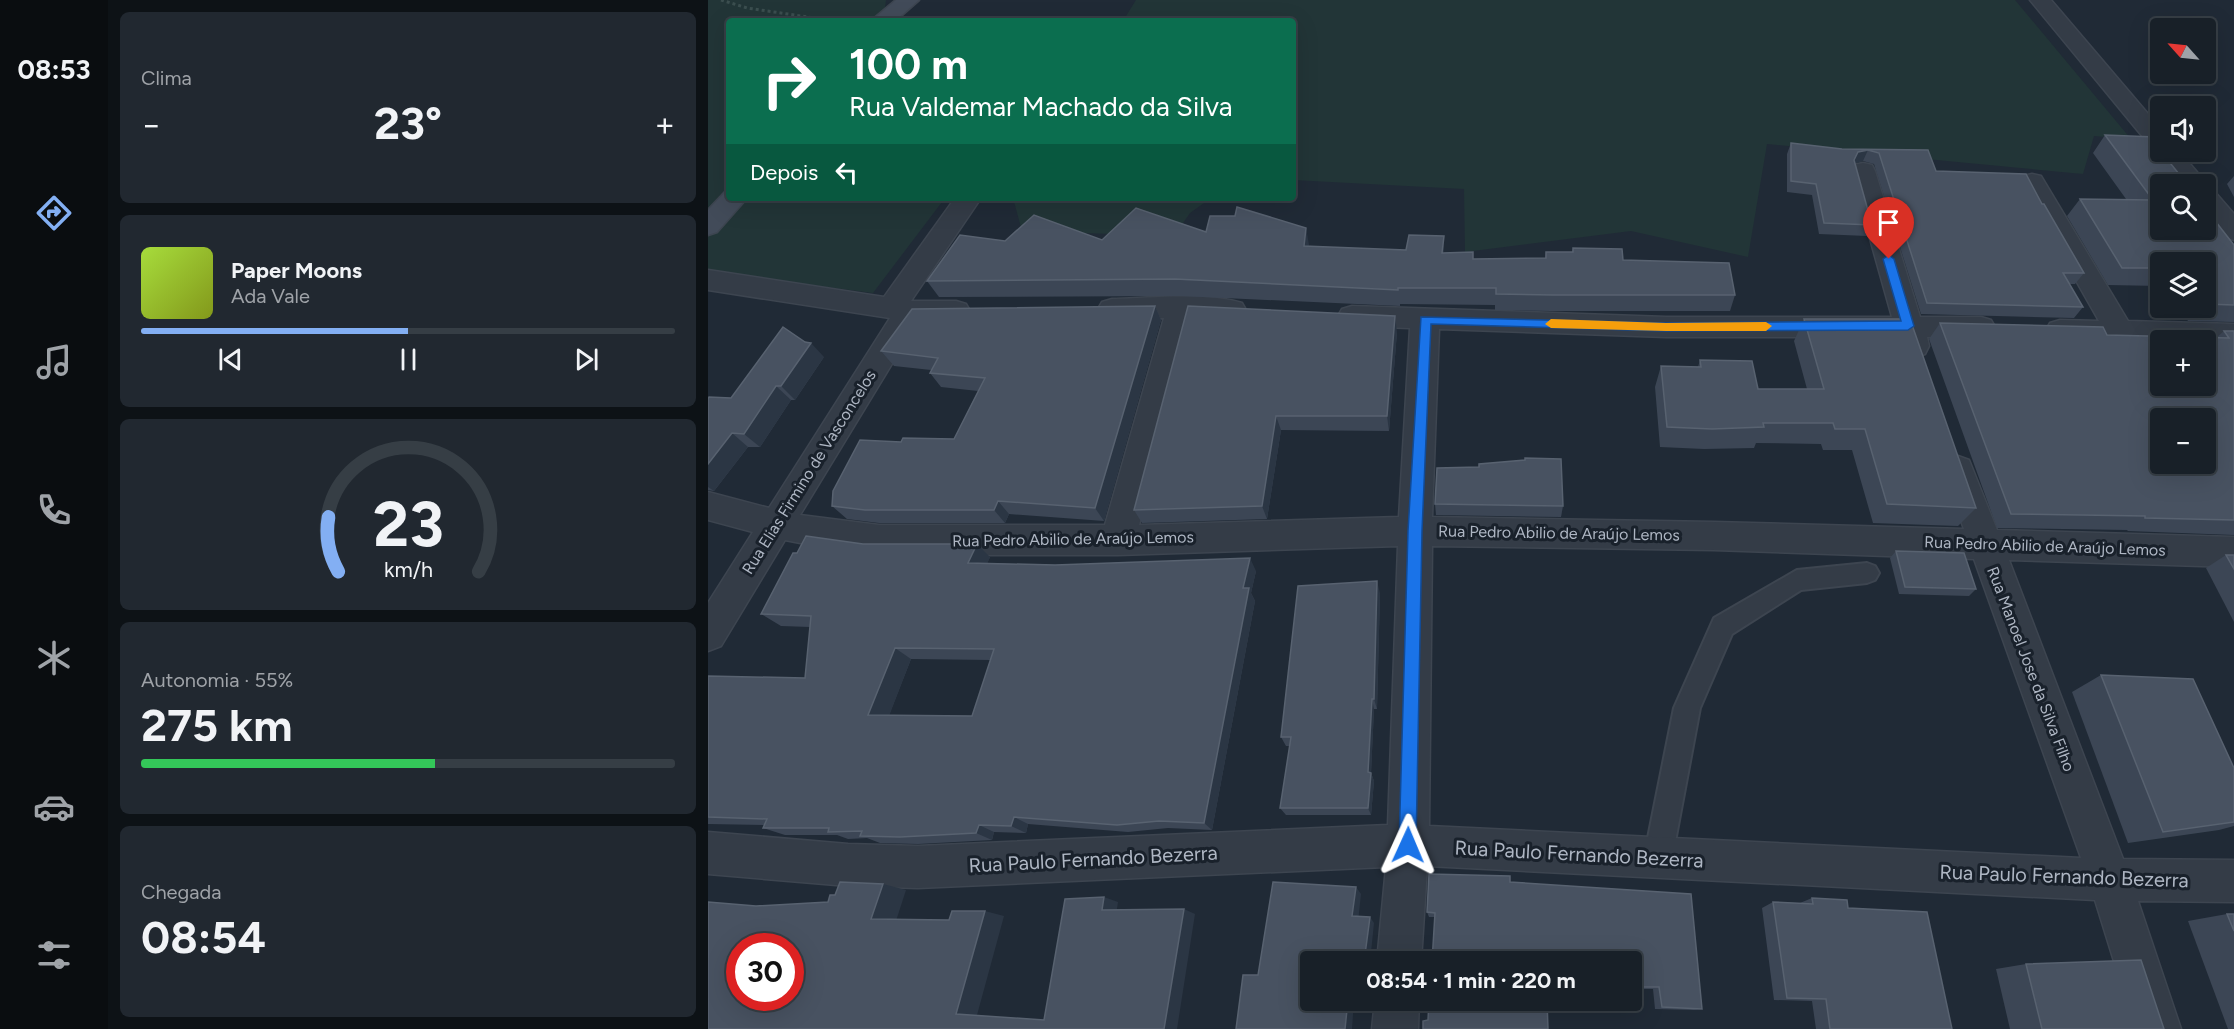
<!DOCTYPE html>
<html lang="pt">
<meta charset="utf-8">
<style>
body{margin:0;font-family:Figtree,sans-serif;background:#212830;color:#f1f3f6;height:100vh;display:flex;flex-direction:column;font-size:22px;white-space:nowrap}
*{box-sizing:border-box;margin:0}
p{font-size:20px;color:#9fa3a8}
.icon{flex:none;width:33px;height:33px;fill:none;stroke:currentColor;stroke-width:2;stroke-linecap:round;stroke-linejoin:round}
.map{position:relative;flex:1;overflow:hidden}
.panel{display:flex;flex-direction:column;gap:12px;padding:12px;background:#0d1216;width:600px}
.panel>*{flex:none}
.hud{position:absolute;left:18px;top:18px;width:570px;height:183px;border-radius:6px;box-shadow:0 6px 24px #0002,0 0 0 2px #363e45;background:#0b6e4f;color:#fff;overflow:hidden}
.needle{width:39px;rotate:297deg}
.fabs{position:absolute;left:1442px;top:18px;display:grid;gap:12px}
.fabs a{display:grid;place-items:center;width:66px;height:66px;border-radius:6px;background:#182028;box-shadow:0 6px 24px #0002,0 0 0 2px #363e45;font-size:30px}
.speed{position:absolute;left:18px;top:933px;display:flex;gap:12px;font-size:30px;font-weight:700;text-align:center}
.speed>*{display:grid;place-content:center;width:78px;height:78px;border-radius:50%;background:#182028;box-shadow:0 6px 24px #0002,0 0 0 2px #363e45;line-height:1}
.speed .limit{border:9px solid #d22;background:#fff;color:#111}
.pin{position:absolute;display:grid;place-items:center;width:51px;height:51px;color:#fff;margin:-62px -26px;border-radius:50% 50% 50% 0;rotate:-45deg;box-shadow:0 0 6px #0007}
.pin .icon{rotate:45deg}
.me{position:absolute;width:66px;margin:-33px;rotate:1deg;stroke-linejoin:round;filter:drop-shadow(0 0 4px #0008)}
.turn{display:flex;align-items:center;gap:21px;height:126px;padding:0 24px;font-size:27px}
.turn .icon{width:78px;height:78px;stroke-width:2.5}
.turn b{display:block;font-size:42px;line-height:51px}
.then{display:flex;align-items:center;height:57px;padding:0 24px;background:#0003;gap:12px;font-size:22px}
.big{font-size:45px;font-weight:700;line-height:1.1}
.panel .widget{flex:1;display:flex;flex-direction:column;justify-content:center;gap:9px;min-width:0;padding:0 21px;border-radius:9px;background:#212830}
.panel .dial{align-items:center;gap:0}
.dial svg{height:156px;overflow:visible;fill:none;stroke:#363e45;stroke-width:7;stroke-linecap:round;text-anchor:middle}
.dial text{fill:#f1f3f6;stroke:none}
.song{display:flex;align-items:center;gap:18px}
.cover{width:72px;height:72px;border-radius:9px;background:linear-gradient(135deg,hsl(80 70% 55%),hsl(70 70% 35%))}
.played{height:6px;border-radius:3px;background:linear-gradient(90deg,#83aff3 50%,#363e45 50%)}
.keys{display:flex;justify-content:space-around;direction:ltr}
.heat{display:flex;justify-content:space-between;align-items:center;font-size:33px;direction:ltr}
.charge{height:9px;border-radius:4px;background:linear-gradient(90deg,#34c759 55%,#363e45 0)}
.trip{position:absolute;left:592px;top:951px;width:342px;height:60px;border-radius:6px;background:#182028;box-shadow:0 6px 24px #0002,0 0 0 2px #363e45;font-weight:700;line-height:60px;text-align:center}
main{display:flex;flex:1;min-height:0}
.tabs{display:flex;flex-direction:column;width:108px;justify-content:space-around;align-items:center;background:#0a0d10;color:#9fa3a8}
.tabs .icon{width:42px;height:42px}
.tabs .active{color:#83aff3}
.tabs b{font-size:27px;color:#f1f3f6}
.map>svg:first-child{display:block}
.green{fill:#223537}
.lines{fill:none;stroke-linecap:round;stroke-linejoin:round}
.lane-casing{stroke:#3d4550;stroke-width:4}
.street-casing{stroke:#3d4550;stroke-width:3}
.secondary-casing{stroke:#3d4550;stroke-width:3}
.path{stroke:#3b4e4f;stroke-width:3;stroke-dasharray:3 3;stroke-linecap:butt}
.lane{fill:#343c47;fill-rule:evenodd}
.street{fill:#343c47;fill-rule:evenodd}
.secondary{fill:#424b59;fill-rule:evenodd}
.wall{fill:#3c4655;fill-rule:evenodd}
.shaded-wall{fill:#2b3644}
.building{fill:#485261;stroke:#586270;stroke-width:1.5;fill-rule:evenodd}
.route{fill:#1a73e8;stroke:#114b97;stroke-width:1.5}
.slow{fill:#f59e0b}
.labels{text-anchor:middle;dominant-baseline:central;stroke-width:6;stroke-linejoin:round;paint-order:stroke}
.street-label{font-size:16px;fill:#aeb6c3;stroke:#19212b}
.near-street-label{font-size:20px;fill:#aeb6c3;stroke:#19212b}
</style>
<main>
<nav class="tabs">
<b>08:53</b>
<svg class="icon active" aria-label="directions" viewBox="0 0 24 24"><path d="M12 3l9 9-9 9-9-9zM9 14v-3h6M13 9l2 2-2 2"/></svg>
<svg class="icon" aria-label="music" viewBox="0 0 24 24"><path d="M9 18V5l10-2v13"/><circle cx="6" cy="18" r="3"/><circle cx="16" cy="16" r="3"/></svg>
<svg class="icon" aria-label="phone" viewBox="0 0 24 24"><path d="M5 4h4l2 5-3 2q2 4 5 5l2-3 5 2v4C11 20 4 13 5 4z"/></svg>
<svg class="icon" aria-label="climate" viewBox="0 0 24 24"><path d="M12 3v18M4 7l16 10M4 17L20 7"/></svg>
<svg class="icon" aria-label="car" viewBox="0 0 24 24"><path d="M5 17H2v-5l4-1 3-4h7l3 4 3 1v5h-3M9 17h6M6 11h13"/><circle cx="7" cy="17" r="2"/><circle cx="17" cy="17" r="2"/></svg>
<svg class="icon" aria-label="filters" viewBox="0 0 24 24"><path d="M4 7h16M4 17h16"/><circle cx="9" cy="7" r="2"/><circle cx="15" cy="17" r="2"/></svg>
</nav>
<section class="panel">
<div class="widget"><p>Clima</p>
<div class="heat"><a>−</a><b class="big">23°</b><a>+</a></div>
</div>
<div class="widget">
<div class="song"><i class="cover"></i><div><b>Paper Moons</b><p>Ada Vale</p></div></div>
<div class="played"></div>
<div class="keys"><svg class="icon" aria-label="previous" viewBox="0 0 24 24"><path d="M18 5L8 12l10 7zM5 5v14"/></svg><svg class="icon" aria-label="pause" viewBox="0 0 24 24"><path d="M8 5v14M16 5v14"/></svg><svg class="icon" aria-label="next" viewBox="0 0 24 24"><path d="M6 5l10 7-10 7zM19 5v14"/></svg></div>
</div>
<div class="widget dial"><svg viewBox="0 0 100 80">
<path d="M14 69A42 42 0 1 1 86 69"/>
<path d="M14 69A42 42 0 0 1 9 41" stroke="#83aff3"/>
<text x="50" y="56" font-size="32" font-weight="700">23</text>
<text x="50" y="72" font-size="11">km/h</text>
</svg></div>
<div class="widget"><p>Autonomia · 55%</p><b class="big">275 km</b><div class="charge"></div></div>
<div class="widget"><p>Chegada</p><b class="big">08:54</b></div>
</section>
<div class="map">
<svg width="1526" height="1029" viewBox="0 0 1526 1029">
<rect width="100%" height="100%" fill="#202a36"/>
<g class="green">
<polygon points="0,0 178,0 175,21 21,21 21,198 237,198 165,293 0,272"/>
<polygon points="428,0 1307,0 1423,139 1386,136 1375,174 1059,144 1040,257 923,231 757,252 756,189 585,180 585,21 415,21"/>
<polygon points="305,198 503,198 482,213 466,236 314,231"/>
</g>
<g class="lines">
<defs>
<polygon id="lane" points="1159,563 1167,566 1171,573 1167,580 1159,583 1093,590 1024,634 992,708 964,858 960,868 950,872 940,868 936,858 966,708 1006,618 1089,570"/>
<g id="street">
<polygon points="1322,0 1343,0 1452,128 1452,152 1472,152 1499,184 1497,188 1497,184 1474,184 1447,152 1449,150 1444,148"/>
<path d="M1155,163L1164,165L1167,171L1212,317H1273L1283,320L1287,327L1283,334L1273,337H1219L1221,346L1217,354L1207,357L1197,354L1190,337H958L731,329L724,517L1006,522L1256,529L1234,469L1239,460L1250,456L1261,460L1289,530L1526,537V567L1301,560L1415,859L1526,860V902L1430,901L1473,1029H1427L1387,900L719,866L713,962H669L678,867L210,888L140,886L0,874V832L140,844L210,846L680,825L690,546L410,555H171L118,548L77,540L13,646L0,651V603L45,532L0,520V492L61,508L182,318L0,290V270L176,297L247,198H273L203,301H248L258,304L262,311L258,318L248,321H210L92,515L171,525H397L456,318L404,319L394,316L390,309L394,302L404,299C442,298 499,292 534,303L538,310L534,317L524,320L484,319L431,525L691,517L702,328L644,326L634,323L630,316L634,309L644,306L958,317H1184L1143,171L1146,165ZM724,546L1006,550L1266,559L1373,858L721,826Z"/>
<polygon points="1324,174 1333,176 1420,321 1526,324 1526,346 1497,345 1497,340 1452,340 1452,343 1352,340 1342,337 1338,330 1342,323 1352,320 1391,321 1312,182 1315,176"/>
<polygon points="1497,189 1506,191 1526,214 1526,240 1517,237 1497,214"/>
<polygon points="667,1000 711,1000 710,1029 664,1029"/>
</g>
<g id="secondary">
<polygon points="188,0 211,0 187,21 163,21"/>
<polygon points="21,191 21,198 39,198 9,232 0,235 0,210 17,192"/>
</g>
</defs>
<use href="#lane" class="lane-casing"/>
<use href="#street" class="street-casing"/>
<use href="#secondary" class="secondary-casing"/>
<polyline class="path" points="13,0 39,8 127,21"/>
<use href="#lane" class="lane"/>
<use href="#street" class="street"/>
<use href="#secondary" class="secondary"/>
</g>
<g class="wall">
<polygon points="1397,135 1459,159 1526,245 1526,322 1480,321 1471,308 1497,308 1497,262 1452,262 1452,286 1400,285 1359,216 1372,199 1418,199 1385,153"/>
<polygon points="1083,143 1134,149 1220,150 1228,171 1334,204 1376,273 1367,284 1361,284 1375,307 1366,318 1213,314 1166,164 1155,161 1146,163 1164,225 1159,236 1111,234 1104,195 1079,192 1079,154"/>
<polygon points="1526,176 1526,197 1519,184"/>
<polygon points="498,232 601,246 736,253 765,259 837,258 838,252 864,252 865,248 915,260 1027,295 1022,311 843,311 787,310 787,305 692,304 692,306 473,296 231,297 219,281 297,241 394,240"/>
<polygon points="447,306 453,320 396,521 301,514 297,523 171,523 139,519 124,506 193,442 246,439 270,391 233,387 222,373 223,370 186,366 173,351"/>
<polygon points="1096,319 1268,508 1250,526 1165,523 1144,450 1115,450 1113,444 1048,443 1046,448 996,449 952,447 947,387 953,366 990,367 992,360 1050,389 1099,389 1086,341"/>
<polygon points="1232,323 1399,335 1508,338 1516,331 1526,331 1526,535 1420,531 1419,530 1289,528 1221,339"/>
<polygon points="689,332 681,431 573,430 559,519 434,523 426,510"/>
<polygon points="116,357 87,400 83,400 52,447 40,447 6,491 0,490 0,399 23,398"/>
<polygon points="727,504 855,506 853,517 728,515"/>
<path d="M155,544L282,557L279,563L548,571L543,593L547,601L504,830L460,828L420,832L320,824L318,833L286,832L284,840L210,844L172,843L159,838L140,839L129,835H77L55,828L56,825L0,824V676L97,678L102,627L73,626L53,614ZM203,659L283,660L264,716L181,715Z"/>
<polygon points="1188,551 1268,589 1261,596 1191,594 1182,558"/>
<polygon points="1518,555 1526,555 1526,622 1498,568"/>
<polygon points="672,593 669,709 666,709 663,773 666,781 663,815 578,815 572,808 582,746 578,746 573,737"/>
<polygon points="1393,675 1526,768 1526,826 1511,830 1420,843 1364,692"/>
<polygon points="721,874 802,876 802,882 983,894 994,1009 986,1010 947,1009 945,989 926,989 926,984 924,984 924,962 724,962 727,917 721,917 719,912"/>
<polygon points="1104,898 1140,908 1244,1029 1108,1029 1104,1001 1066,1000 1054,908 1065,902 1092,903"/>
<polygon points="1519,914 1526,914 1526,1029 1520,1029 1480,921"/>
<polygon points="1318,964 1456,1029 1302,1029 1288,969"/>
</g>
<g class="shaded-wall">
<polygon points="1160,150 1155,161 1146,163 1141,172 1150,152"/>
<polygon points="598,228 601,245 599,262 596,246"/>
<polygon points="736,236 736,252 734,253"/>
<polygon points="447,306 453,320 396,521 387,508"/>
<polygon points="687,316 689,332 681,431 679,416"/>
<polygon points="103,343 116,357 87,400 73,386"/>
<polygon points="68,386 83,400 52,447 36,434"/>
<polygon points="568,416 573,430 559,519 554,506"/>
<polygon points="24,433 40,447 6,491 0,487 0,464"/>
<polygon points="290,501 301,514 297,523 286,510"/>
<polygon points="269,544 282,557 274,576 260,563"/>
<polygon points="542,558 548,571 543,593 547,601 504,830 496,823 535,588"/>
<polygon points="669,581 672,593 669,709 666,699"/>
<polygon points="187,648 203,659 178,724 160,715"/>
<polygon points="664,699 666,709 663,773 666,781 663,815 660,808 660,772"/>
<polygon points="306,817 320,824 318,833 303,826"/>
<polygon points="271,825 286,832 284,840 268,833"/>
<polygon points="175,884 198,890 187,924 163,919"/>
<polygon points="648,887 653,894 650,922 644,916"/>
<polygon points="396,897 410,902 408,915 394,910"/>
<polygon points="476,909 487,914 469,1029 456,1029"/>
<polygon points="277,911 296,916 269,1015 248,1014"/>
<polygon points="662,917 666,923 662,962 656,962"/>
<polygon points="640,1000 646,1000 644,1029 637,1029"/>
</g>
<g class="building">
<polygon points="1397,135 1447,137 1452,146 1452,152 1455,152 1459,159 1479,184 1452,184 1452,230 1497,230 1497,208 1526,245 1526,305 1497,304 1497,262 1452,262 1452,268 1414,268 1372,199 1445,200"/>
<polygon points="1083,143 1134,149 1220,150 1228,171 1318,174 1334,204 1336,204 1376,273 1355,273 1375,307 1219,303 1171,153 1160,150 1150,152 1146,160 1164,225 1116,223 1108,184 1083,181"/>
<polygon points="529,207 598,228 596,246 698,250 701,235 736,236 734,253 765,252 765,259 838,258 838,252 865,252 865,248 914,249 915,260 1021,263 1027,295 845,295 788,294 788,288 690,288 690,290 467,279 219,281 252,235 297,241 326,215 394,240 428,208 498,232 502,216 527,216"/>
<polygon points="447,306 387,508 290,501 286,510 157,510 124,506 125,491 152,440 193,442 195,438 246,439 277,378 222,373 230,358 173,351 204,309"/>
<polygon points="480,306 687,316 679,416 568,416 554,506 426,510"/>
<polygon points="1096,319 1202,319 1268,508 1179,504 1157,429 1127,429 1125,423 1055,423 1056,427 1004,429 959,427 953,366 993,367 992,360 1044,361 1050,389 1116,389"/>
<path d="M1232,323L1395,327L1399,335L1521,338L1516,331H1526V520L1437,518V516L1303,514ZM1452,340H1497V386H1452ZM1452,418H1497V464H1452Z"/>
<polygon points="75,327 97,342 103,343 73,386 68,386 36,434 24,433 0,464 0,399 1,397 23,398"/>
<polygon points="817,458 853,459 855,506 727,504 729,468 771,467 771,464 817,460"/>
<path d="M98,536L155,544H269L260,563L347,565L542,558L535,588H541L496,823L451,821L409,825L306,817L303,826L271,825L268,833L192,837L152,836L154,831L120,832L121,828H55L59,819L0,817V676L97,678L103,616L53,614L85,553H89ZM187,648L286,649L264,716L160,715Z"/>
<polygon points="1188,551 1256,553 1268,589 1197,587"/>
<polygon points="1518,555 1526,555 1526,569"/>
<polygon points="669,581 666,699 664,699 660,772 663,773 660,808 572,808 583,737 573,737 590,586"/>
<polygon points="1393,675 1485,679 1526,768 1526,822 1455,832"/>
<polygon points="721,874 802,876 802,882 983,894 994,1009 954,1007 951,987 932,987 932,982 924,982 924,962 724,962 727,913 719,912"/>
<path d="M132,882L175,884L163,919L241,920L244,911H277L248,1014L336,1020L357,899L396,897L394,910L476,909L456,1029H0V902L48,906L120,902L122,895H127ZM32,946H82V998H32Z"/>
<polygon points="565,882 648,887 644,916 662,917 656,962 603,962 603,1000 640,1000 637,1029 528,1029 535,975 550,975"/>
<polygon points="1104,898 1139,900 1140,908 1219,912 1244,1029 1122,1029 1118,999 1079,998 1065,902 1105,904"/>
<polygon points="1519,914 1526,914 1526,931"/>
<polygon points="1433,960 1456,1029 1334,1029 1318,964"/>
<polygon points="721,1000 839,1000 840,1029 715,1029 715,1021 720,1020"/>
</g>
<polygon class="route" points="1181,255 1186,259 1206,326 1200,330 958,331 723,324 714,531 708,845 706,851 700,854 694,851 691,845 700,531 713,317 958,323 1193,321 1175,259"/>
<polygon class="slow" points="843,319 958,323 1058,322 1064,326 1058,331 958,331 843,328 837,324"/>
<g class="labels">
<g class="street-label">
<text transform="translate(101 472) rotate(-58)">Rua Elias Firmino de Vasconcelos</text>
<text transform="translate(851 533) rotate(1)">Rua Pedro Abilio de Araújo Lemos</text>
<text transform="translate(365 539) rotate(-1)">Rua Pedro Abilio de Araújo Lemos</text>
<text transform="translate(1337 546) rotate(2)">Rua Pedro Abilio de Araújo Lemos</text>
<text transform="translate(1323 669) rotate(69)">Rua Manoel Jose da Silva Filho</text>
</g>
<g class="near-street-label">
<text transform="translate(871 854) rotate(3)">Rua Paulo Fernando Bezerra</text>
<text transform="translate(385 859) rotate(-3)">Rua Paulo Fernando Bezerra</text>
<text transform="translate(1356 876) rotate(2)">Rua Paulo Fernando Bezerra</text>
</g>
</g>
</svg>
<div class="fabs">
<a><svg class="needle" viewBox="-14 -14 28 28"><path d="M0-13l5 13h-10z" fill="#e53935"/><path d="M0 13l5-13h-10z" fill="#9fa3a8"/></svg></a>
<a><svg class="icon" aria-label="sound" viewBox="0 0 24 24"><path d="M4 9h4l5-4v14l-5-4H4zM17 9q2 3 0 6"/></svg></a>
<a><svg class="icon" aria-label="search" viewBox="0 0 24 24"><circle cx="10" cy="10" r="6"/><path d="M15 15l6 6"/></svg></a>
<a><svg class="icon" aria-label="layers" viewBox="0 0 24 24"><path d="M12 4l9 5-9 5-9-5zM3 14l9 5 9-5"/></svg></a>
<a>+</a>
<a>−</a>
</div>
<div class="speed"><div class="limit">30</div></div>
<div class="pin" style="left:1181px;top:259px;background:#d93025"><svg class="icon" aria-label="arrive" viewBox="0 0 24 24"><path d="M6 21V4h12l-3 4 3 4H6"/></svg></div>
<svg class="me" style="left:700px;top:845px" viewBox="-20 -20 40 40"><path d="M0-17L14 15 0 8-14 15z" fill="#1a73e8" stroke="#fff" stroke-width="4"/></svg>
<div class="trip">08:54 · 1 min · 220 m</div>
<div class="hud">
<div class="turn"><svg class="icon" aria-label="right" viewBox="0 0 24 24"><path d="M7 20v-9h11M14 6l5 5-5 5"/></svg><div><b>100 m</b>Rua Valdemar Machado da Silva</div></div>
<div class="then">Depois<svg class="icon" aria-label="left" viewBox="0 0 24 24"><path d="M17 20v-9H6M10 6l-5 5 5 5"/></svg></div>
</div>
</div>
</main>
